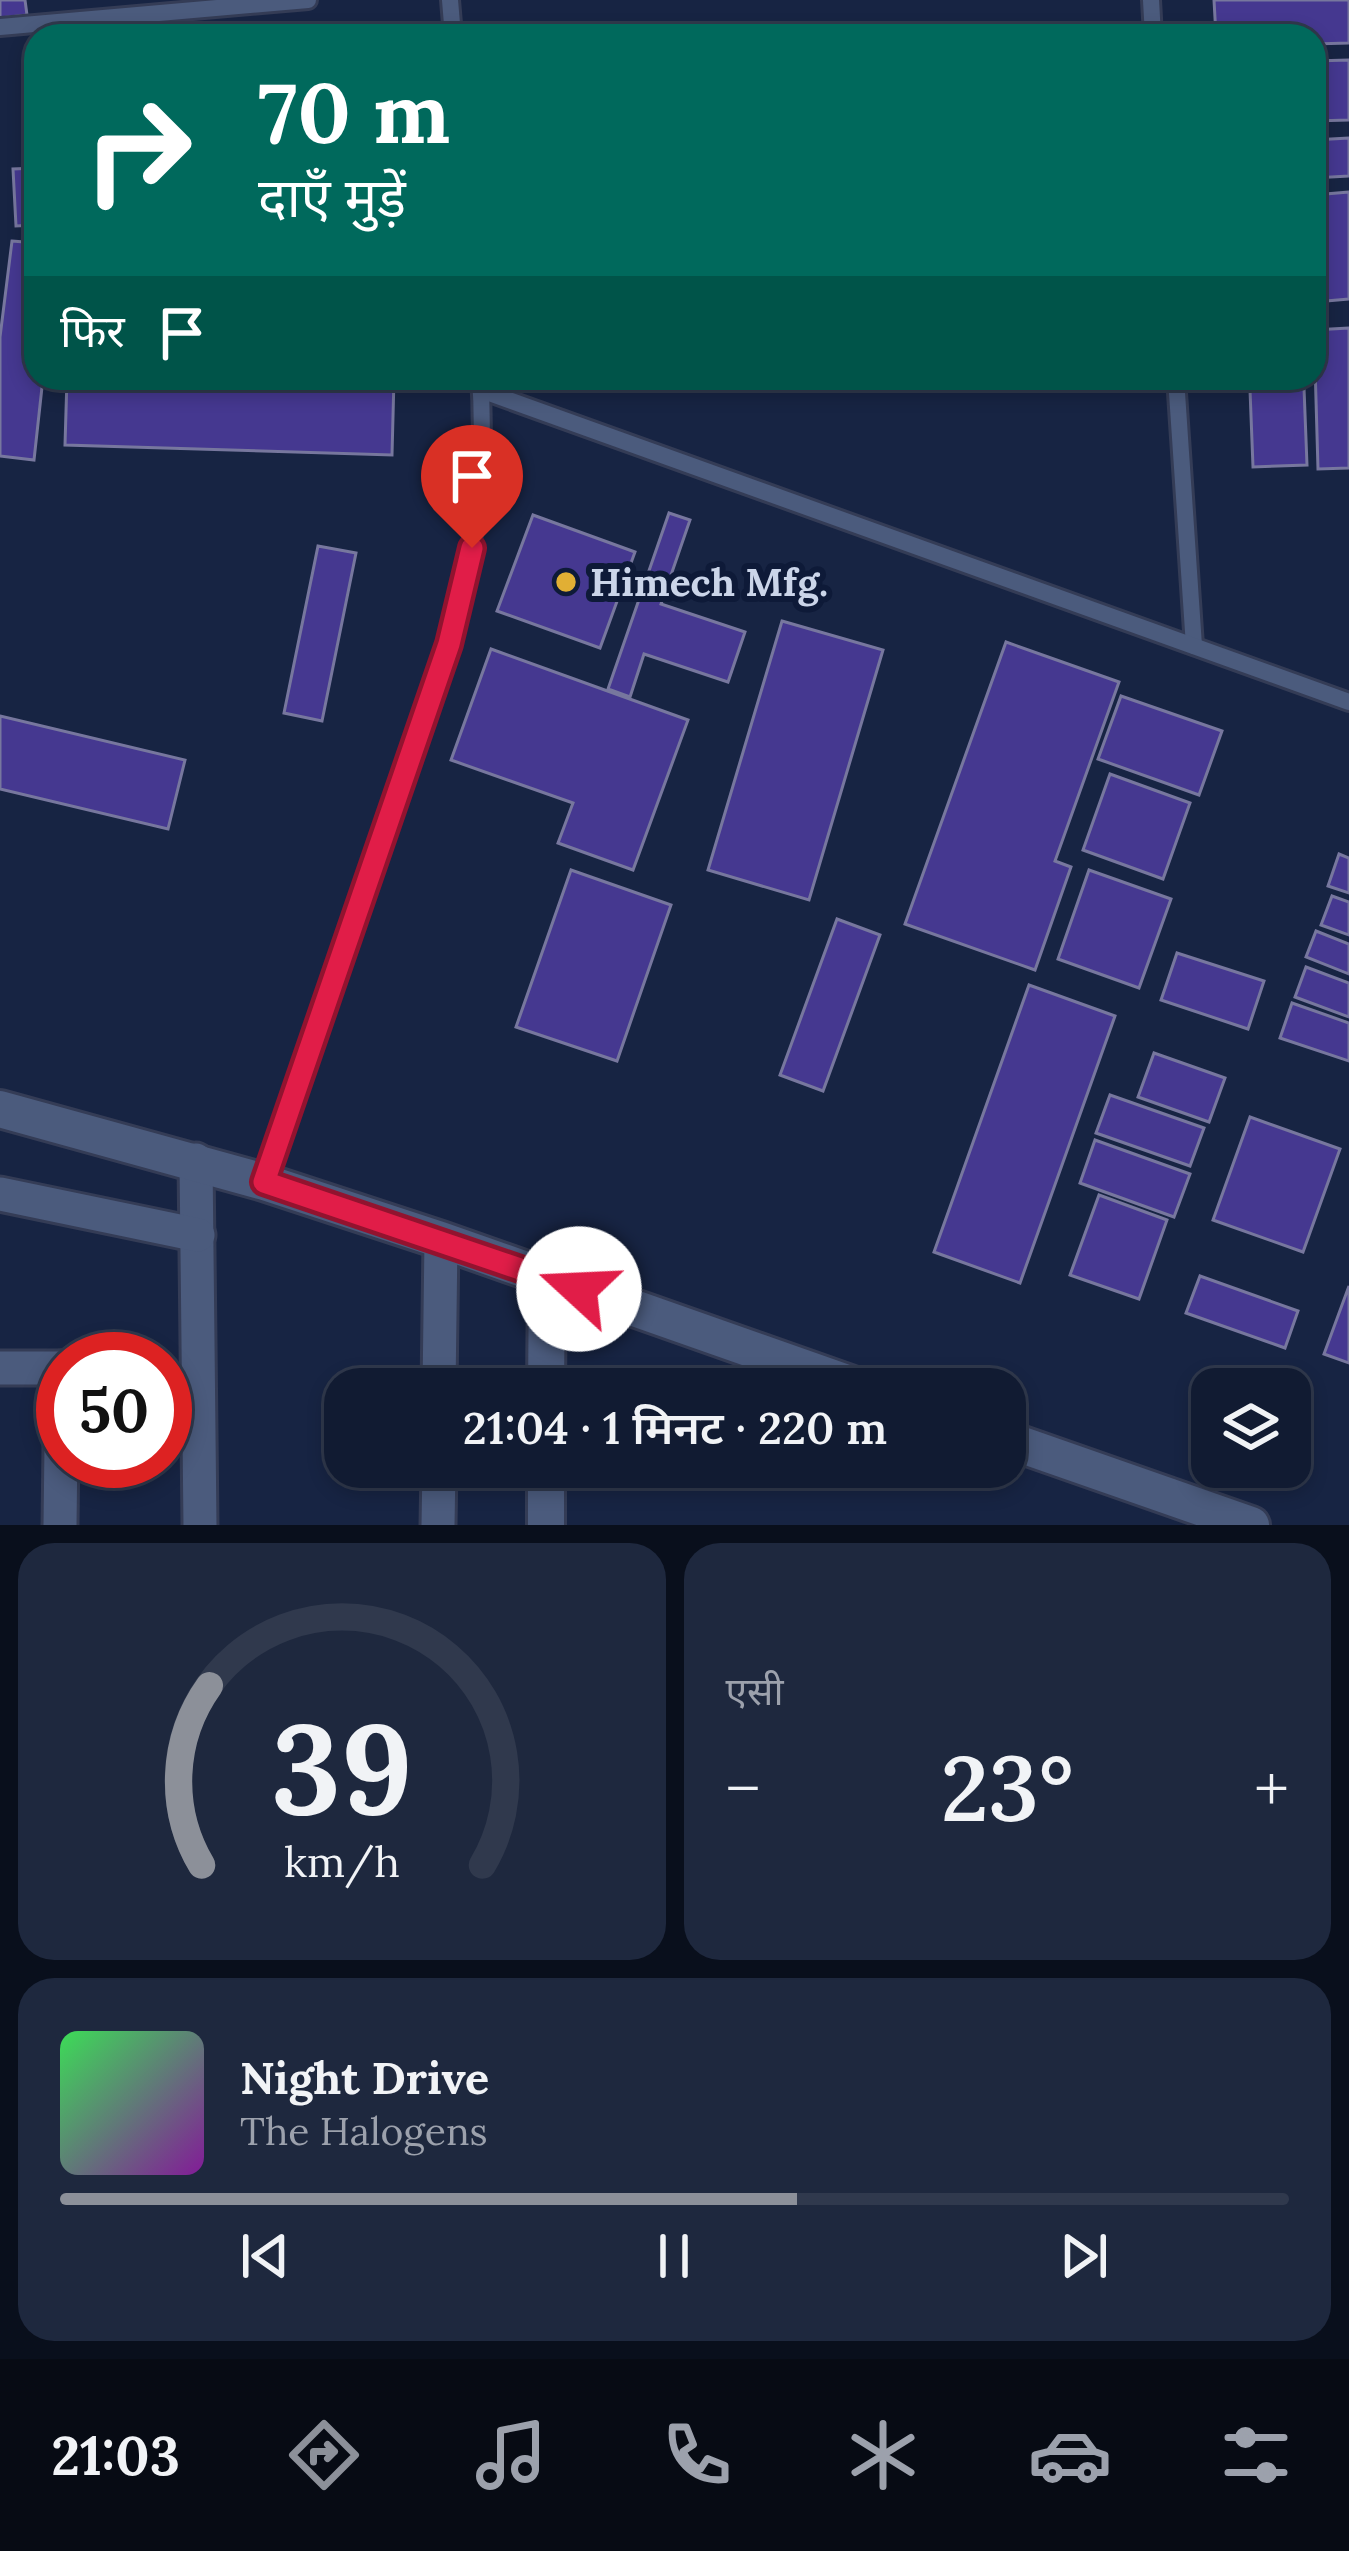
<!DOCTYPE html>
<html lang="hi">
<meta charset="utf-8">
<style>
body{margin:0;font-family:Lora,"Noto Sans Devanagari",serif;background:#1e283e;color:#f1f3f6;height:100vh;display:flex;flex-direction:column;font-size:45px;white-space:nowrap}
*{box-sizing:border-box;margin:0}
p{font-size:39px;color:#9ca1ac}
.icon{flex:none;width:66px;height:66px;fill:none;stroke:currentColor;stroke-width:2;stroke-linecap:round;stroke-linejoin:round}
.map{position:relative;height:1525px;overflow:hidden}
.panel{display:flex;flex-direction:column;gap:18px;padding:18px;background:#090f1c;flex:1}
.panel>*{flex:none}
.guide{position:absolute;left:24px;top:24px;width:1302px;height:366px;border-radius:36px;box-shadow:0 6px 18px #0003,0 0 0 3px #30394d;background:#00695c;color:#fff;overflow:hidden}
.fabs{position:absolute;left:1191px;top:1368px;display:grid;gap:24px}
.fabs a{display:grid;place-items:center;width:120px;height:120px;border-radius:24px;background:#111b32;box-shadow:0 6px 18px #0003,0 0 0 3px #30394d;font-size:60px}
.speed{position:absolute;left:36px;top:1332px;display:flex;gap:24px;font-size:60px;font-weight:700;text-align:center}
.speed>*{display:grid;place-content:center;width:156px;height:156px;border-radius:50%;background:#111b32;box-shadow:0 6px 18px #0003,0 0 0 3px #30394d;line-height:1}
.speed .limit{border:18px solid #d22;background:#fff;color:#111}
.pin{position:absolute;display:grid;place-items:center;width:102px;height:102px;color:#fff;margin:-123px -51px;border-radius:50% 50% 50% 0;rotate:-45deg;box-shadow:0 0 12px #0007}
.pin .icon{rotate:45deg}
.me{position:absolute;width:132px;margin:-66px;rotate:290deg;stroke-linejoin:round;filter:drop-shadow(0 0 9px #0008)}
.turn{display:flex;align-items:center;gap:42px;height:252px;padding:0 36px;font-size:54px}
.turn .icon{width:156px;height:156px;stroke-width:2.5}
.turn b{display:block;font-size:84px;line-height:102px}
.then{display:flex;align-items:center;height:114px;padding:0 36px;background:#0003;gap:24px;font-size:45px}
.big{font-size:90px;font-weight:600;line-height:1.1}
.panel .card{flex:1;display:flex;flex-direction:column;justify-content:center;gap:18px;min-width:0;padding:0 42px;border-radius:36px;background:#1e283e}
.panel .dial{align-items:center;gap:0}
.dial svg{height:312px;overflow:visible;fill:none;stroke:#30394d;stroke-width:7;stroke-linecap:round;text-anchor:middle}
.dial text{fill:#f1f3f6;stroke:none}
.song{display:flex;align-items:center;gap:36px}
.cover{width:144px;height:144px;border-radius:18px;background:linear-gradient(135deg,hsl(130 70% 55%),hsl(290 70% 35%))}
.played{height:12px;border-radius:6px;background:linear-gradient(90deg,#8c9099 60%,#30394d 60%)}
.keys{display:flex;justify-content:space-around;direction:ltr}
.heat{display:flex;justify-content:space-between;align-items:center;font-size:66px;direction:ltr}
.panel .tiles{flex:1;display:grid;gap:18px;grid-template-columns:1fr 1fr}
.card:last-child{grid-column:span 2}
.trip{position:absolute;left:324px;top:1368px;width:702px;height:120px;border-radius:36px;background:#111b32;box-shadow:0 6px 18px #0003,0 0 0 3px #30394d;font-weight:600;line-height:120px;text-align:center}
.menu{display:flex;height:192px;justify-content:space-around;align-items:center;background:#070b14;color:#9ca1ac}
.menu .icon{width:84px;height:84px}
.menu .selected{color:#8c9099}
.menu b{font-size:54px;color:#f1f3f6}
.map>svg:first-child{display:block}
.building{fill:#453890;stroke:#77779e;stroke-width:3}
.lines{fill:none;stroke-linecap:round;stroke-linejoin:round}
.service-casing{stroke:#343c56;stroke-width:22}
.minor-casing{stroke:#343c56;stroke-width:39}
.tertiary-casing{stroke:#343c56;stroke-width:42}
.secondary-casing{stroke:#343c56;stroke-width:42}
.service{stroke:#4b5b7d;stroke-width:16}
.minor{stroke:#4b5b7d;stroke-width:33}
.tertiary{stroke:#4b5b7d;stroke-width:36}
.secondary{stroke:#4b5b7d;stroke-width:36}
.route-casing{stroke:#92132f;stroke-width:30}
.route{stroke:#e11d48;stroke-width:21}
.poi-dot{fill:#e1af34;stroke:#0e1a38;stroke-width:4.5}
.labels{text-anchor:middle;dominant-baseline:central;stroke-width:12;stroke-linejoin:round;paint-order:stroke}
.poi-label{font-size:39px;font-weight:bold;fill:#cbd5e9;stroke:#0e1a38;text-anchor:start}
</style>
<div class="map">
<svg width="1349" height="1525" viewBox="0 0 1349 1525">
<rect width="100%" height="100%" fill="#172443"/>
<g class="building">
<polygon points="0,0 25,0 27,15 0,18"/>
<polygon points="1214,0 1349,0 1349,43 1314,44 1314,36 1216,36"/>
<polygon points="1349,60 1349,120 1314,121 1314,61"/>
<polygon points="1349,138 1349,176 1314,178 1314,140"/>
<polygon points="36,168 36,225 16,226 13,169"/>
<polygon points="1349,192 1349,299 1314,302 1314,195"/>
<polygon points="12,241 36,243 36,378 43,378 34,460 0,456 0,337"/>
<polygon points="1349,328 1349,468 1318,469 1314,330"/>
<polygon points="67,378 394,378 392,455 65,445"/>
<polygon points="1304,388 1307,465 1253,467 1250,390"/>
<polygon points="669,513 690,520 661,604 745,632 728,682 644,654 630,697 608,689"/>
<polygon points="533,515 635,552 600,648 497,611"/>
<polygon points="318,546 356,553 322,721 284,713"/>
<polygon points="782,621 883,650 809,900 708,870"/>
<polygon points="1006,642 1119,682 1055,861 1071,867 1035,970 905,924"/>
<polygon points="491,649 688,720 633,870 558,843 573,803 451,760"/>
<polygon points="1121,696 1222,731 1199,795 1098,759"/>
<polygon points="0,716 185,760 168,829 0,789"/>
<polygon points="1110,774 1190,803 1163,879 1083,850"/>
<polygon points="1339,854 1349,858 1349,893 1328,886"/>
<polygon points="571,870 671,905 617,1061 516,1027"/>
<polygon points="1089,870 1171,899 1139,988 1058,959"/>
<polygon points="1332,896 1349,902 1349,935 1321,925"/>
<polygon points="837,919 880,935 823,1091 780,1075"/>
<polygon points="1316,931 1349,944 1349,974 1306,957"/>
<polygon points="1177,953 1264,981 1248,1029 1161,1000"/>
<polygon points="1306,967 1349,983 1349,1017 1295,997"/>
<polygon points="1029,985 1115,1016 1020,1283 934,1252"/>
<polygon points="1292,1003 1349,1023 1349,1061 1280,1038"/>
<polygon points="1154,1053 1225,1078 1209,1122 1138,1097"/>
<polygon points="1110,1095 1204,1128 1190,1166 1096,1133"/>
<polygon points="1250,1117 1340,1149 1303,1252 1213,1220"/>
<polygon points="1095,1140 1190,1174 1174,1217 1080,1183"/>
<polygon points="1099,1195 1167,1220 1139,1299 1070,1275"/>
<polygon points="1200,1276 1298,1311 1285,1348 1186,1313"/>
<polygon points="1349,1286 1349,1363 1324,1354"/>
</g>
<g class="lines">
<defs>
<g id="service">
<polyline points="450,0 453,36"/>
<polyline points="1151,0 1153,36"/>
<polyline points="0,27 308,0"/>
<polyline points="1176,378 1194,646"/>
<polyline points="481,390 1349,702"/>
<path d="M264,1181L449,644C473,558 487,468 480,378"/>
</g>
<g id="minor">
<polyline points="196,1160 200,1525"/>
<polyline points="0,1194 198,1235"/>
<polyline points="0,1368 63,1368"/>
<polyline points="439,1389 441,1240"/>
<polyline points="60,1525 62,1368"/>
<polyline points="438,1525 439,1467"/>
</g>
<g id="tertiary">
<polyline points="546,1389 547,1277"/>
<polyline points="546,1525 546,1467"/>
</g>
<g id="secondary">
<polyline points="0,1109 264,1182 441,1240 864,1389"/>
<polyline points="1005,1439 1251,1525"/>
</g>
</defs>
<use href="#service" class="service-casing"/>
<use href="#minor" class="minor-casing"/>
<use href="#tertiary" class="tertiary-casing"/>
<use href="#secondary" class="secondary-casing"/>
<use href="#service" class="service"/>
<use href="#minor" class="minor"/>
<use href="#tertiary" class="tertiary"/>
<use href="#secondary" class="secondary"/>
</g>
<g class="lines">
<defs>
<polyline id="route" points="472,548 449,644 264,1182 579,1289"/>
</defs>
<use href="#route" class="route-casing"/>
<use href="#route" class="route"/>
</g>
<circle class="poi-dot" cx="566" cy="582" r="12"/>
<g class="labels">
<g class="poi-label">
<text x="590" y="582">Himech Mfg.</text>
</g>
</g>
</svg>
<div class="fabs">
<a><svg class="icon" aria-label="layers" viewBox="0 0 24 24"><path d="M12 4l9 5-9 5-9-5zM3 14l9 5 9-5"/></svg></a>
</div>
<div class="speed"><div class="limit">50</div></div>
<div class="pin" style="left:472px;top:548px;background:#d93025"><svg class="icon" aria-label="arrive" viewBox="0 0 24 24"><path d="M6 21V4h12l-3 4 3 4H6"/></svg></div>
<svg class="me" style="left:579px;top:1289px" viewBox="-20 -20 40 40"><circle r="19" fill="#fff"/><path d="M0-13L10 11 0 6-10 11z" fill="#e11d48"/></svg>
<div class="trip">21:04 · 1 मिनट · 220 m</div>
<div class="guide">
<div class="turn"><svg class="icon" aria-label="right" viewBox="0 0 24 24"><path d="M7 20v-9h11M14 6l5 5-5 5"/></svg><div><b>70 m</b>दाएँ मुड़ें</div></div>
<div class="then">फिर<svg class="icon" aria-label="arrive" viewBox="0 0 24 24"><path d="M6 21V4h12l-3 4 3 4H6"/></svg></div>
</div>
</div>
<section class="panel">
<div class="tiles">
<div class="card dial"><svg viewBox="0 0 100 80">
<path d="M14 69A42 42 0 1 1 86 69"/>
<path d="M14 69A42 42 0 0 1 16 23" stroke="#8c9099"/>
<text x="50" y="56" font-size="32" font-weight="700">39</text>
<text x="50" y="72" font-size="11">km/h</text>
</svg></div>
<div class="card"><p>एसी</p>
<div class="heat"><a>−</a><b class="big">23°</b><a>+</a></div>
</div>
<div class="card">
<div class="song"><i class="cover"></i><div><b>Night Drive</b><p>The Halogens</p></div></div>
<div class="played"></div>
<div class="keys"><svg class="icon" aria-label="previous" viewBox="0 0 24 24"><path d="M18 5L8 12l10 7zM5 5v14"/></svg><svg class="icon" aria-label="pause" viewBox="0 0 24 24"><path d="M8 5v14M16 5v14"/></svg><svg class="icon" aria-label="next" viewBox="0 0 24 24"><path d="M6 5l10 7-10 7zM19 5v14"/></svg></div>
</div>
</div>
</section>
<nav class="menu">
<b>21:03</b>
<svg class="icon selected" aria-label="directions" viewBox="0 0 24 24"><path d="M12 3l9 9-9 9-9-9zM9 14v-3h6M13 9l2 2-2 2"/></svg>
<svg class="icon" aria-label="music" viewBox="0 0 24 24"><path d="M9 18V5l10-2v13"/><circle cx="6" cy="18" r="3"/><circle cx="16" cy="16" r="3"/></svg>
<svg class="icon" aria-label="phone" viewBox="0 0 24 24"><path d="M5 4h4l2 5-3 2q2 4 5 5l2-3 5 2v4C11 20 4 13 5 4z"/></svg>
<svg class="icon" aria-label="climate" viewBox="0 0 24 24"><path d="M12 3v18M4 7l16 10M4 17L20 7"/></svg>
<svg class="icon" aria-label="car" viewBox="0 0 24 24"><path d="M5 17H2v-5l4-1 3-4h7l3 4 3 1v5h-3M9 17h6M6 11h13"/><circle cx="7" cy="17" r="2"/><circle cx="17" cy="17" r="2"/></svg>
<svg class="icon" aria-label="filters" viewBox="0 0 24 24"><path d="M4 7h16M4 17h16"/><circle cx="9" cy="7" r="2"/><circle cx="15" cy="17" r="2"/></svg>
</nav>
